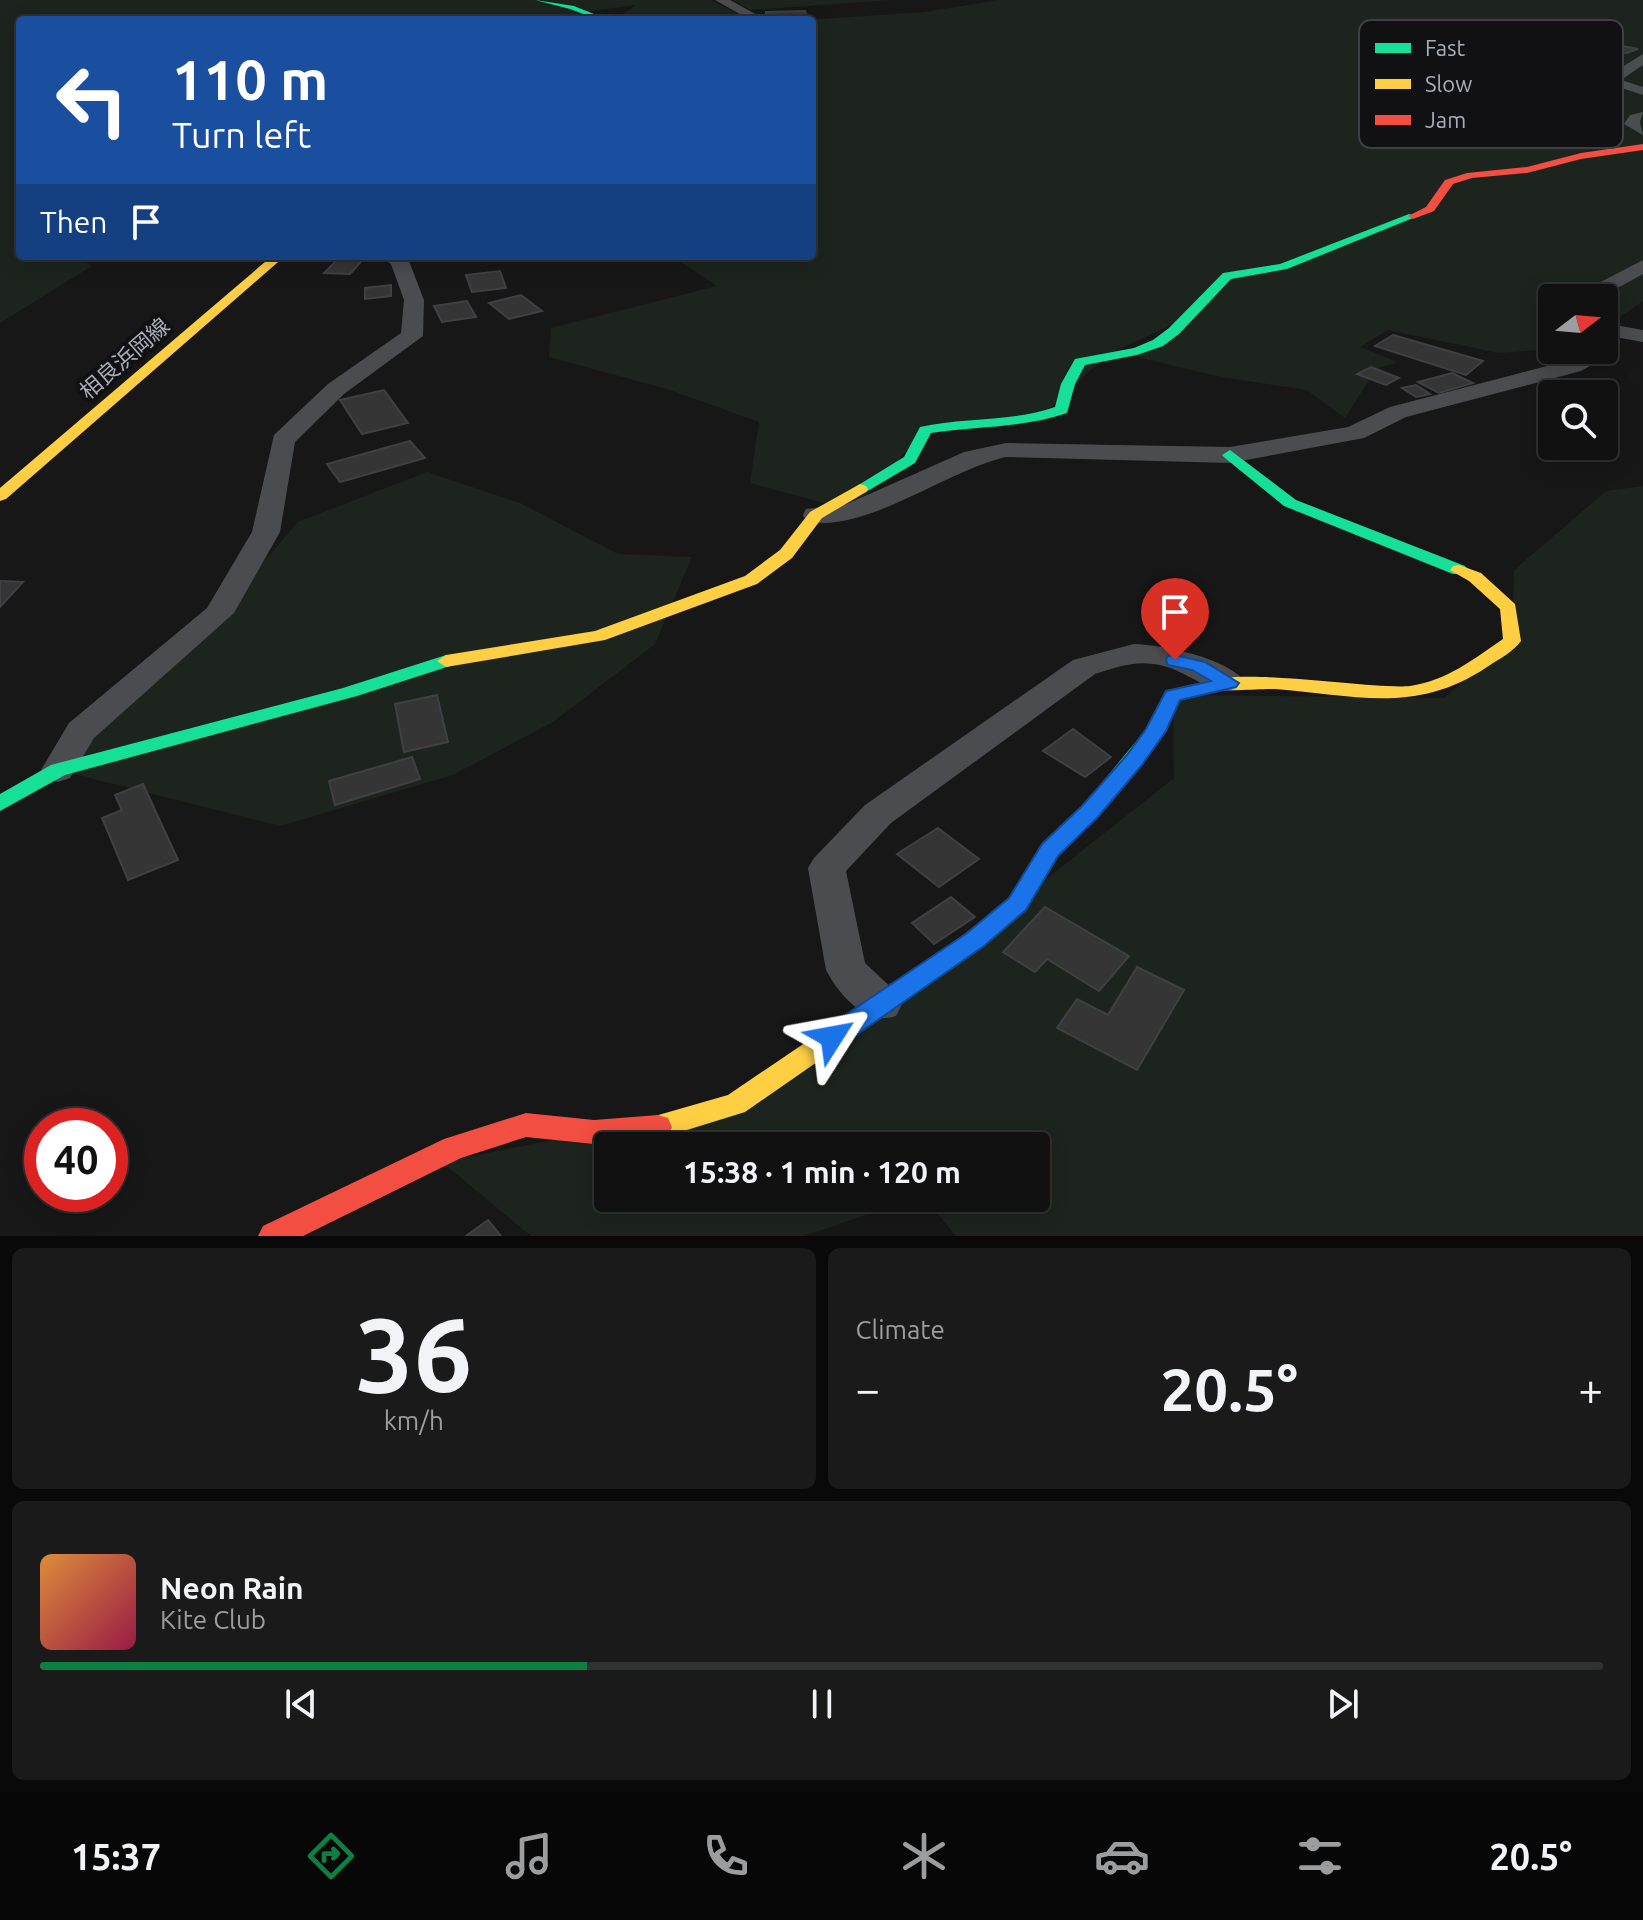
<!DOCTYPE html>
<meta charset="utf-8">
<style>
body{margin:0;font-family:Ubuntu,"Noto Sans JP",sans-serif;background:#1a1a1a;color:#f1f3f6;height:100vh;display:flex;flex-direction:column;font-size:30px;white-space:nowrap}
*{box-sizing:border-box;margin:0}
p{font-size:26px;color:#9c9d9f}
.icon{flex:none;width:44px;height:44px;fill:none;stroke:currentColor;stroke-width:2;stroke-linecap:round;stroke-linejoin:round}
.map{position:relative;height:1236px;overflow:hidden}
.drawer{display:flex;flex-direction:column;gap:12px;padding:12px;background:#090909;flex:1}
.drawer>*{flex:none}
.top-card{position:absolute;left:16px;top:16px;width:800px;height:244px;border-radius:8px;box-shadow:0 4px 20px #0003,0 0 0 2px #303131;background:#1a4fa0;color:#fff;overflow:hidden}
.needle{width:52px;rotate:74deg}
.buttons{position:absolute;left:1538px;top:284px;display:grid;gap:16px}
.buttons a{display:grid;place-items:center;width:80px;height:80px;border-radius:8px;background:#111;box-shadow:0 4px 20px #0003,0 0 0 2px #303131;font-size:40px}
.speed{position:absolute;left:24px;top:1108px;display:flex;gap:16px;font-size:40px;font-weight:700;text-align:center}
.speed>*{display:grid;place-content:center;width:104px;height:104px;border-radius:50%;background:#111;box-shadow:0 4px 20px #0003,0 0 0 2px #303131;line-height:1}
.speed .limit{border:12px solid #d22;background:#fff;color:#111}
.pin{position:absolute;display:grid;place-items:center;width:68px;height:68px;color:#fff;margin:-82px -34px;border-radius:50% 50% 50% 0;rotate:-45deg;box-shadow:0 0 8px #0007}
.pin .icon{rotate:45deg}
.me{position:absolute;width:88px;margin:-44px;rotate:56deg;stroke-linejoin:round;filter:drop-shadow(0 0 6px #0008)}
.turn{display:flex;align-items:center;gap:28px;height:168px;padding:0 24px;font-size:36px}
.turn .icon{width:104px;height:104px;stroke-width:2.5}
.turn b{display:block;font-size:56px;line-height:68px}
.then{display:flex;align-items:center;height:76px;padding:0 24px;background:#0003;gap:16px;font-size:30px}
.big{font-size:60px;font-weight:600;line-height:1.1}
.drawer .card{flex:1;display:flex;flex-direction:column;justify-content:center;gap:12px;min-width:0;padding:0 28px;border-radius:12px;background:#1a1a1a}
.drawer .dial{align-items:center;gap:0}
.dial b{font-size:104px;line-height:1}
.song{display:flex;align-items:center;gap:24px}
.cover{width:96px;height:96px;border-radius:12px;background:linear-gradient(135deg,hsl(30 70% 55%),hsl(340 70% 35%))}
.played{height:8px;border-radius:4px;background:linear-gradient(90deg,#0b8043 35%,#303131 35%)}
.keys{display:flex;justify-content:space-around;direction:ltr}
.heat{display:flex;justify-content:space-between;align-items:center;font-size:44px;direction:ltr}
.drawer .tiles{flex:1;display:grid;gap:12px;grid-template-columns:1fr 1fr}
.card:last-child{grid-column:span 2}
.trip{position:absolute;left:594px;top:1132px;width:456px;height:80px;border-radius:8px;background:#111;box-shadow:0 4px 20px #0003,0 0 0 2px #303131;font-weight:600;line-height:80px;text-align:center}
.menu{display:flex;height:128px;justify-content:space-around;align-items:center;background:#070707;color:#9c9d9f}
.menu .icon{width:56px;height:56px}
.menu .selected{color:#0b8043}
.menu b{font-size:36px;color:#f1f3f6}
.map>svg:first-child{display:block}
.green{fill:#1d241e}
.building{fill:#353536;stroke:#3f4043;stroke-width:2}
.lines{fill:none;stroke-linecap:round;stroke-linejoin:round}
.street{fill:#4b4c50;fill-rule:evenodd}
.fast{fill:#16e098;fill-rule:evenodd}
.slow{fill:#ffcf43;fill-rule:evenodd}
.jam{fill:#f24e42;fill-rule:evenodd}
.route{fill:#1a73e8;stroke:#114b97;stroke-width:2}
.labels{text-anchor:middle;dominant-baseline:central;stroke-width:8;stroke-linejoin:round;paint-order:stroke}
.far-street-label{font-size:22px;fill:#a8adb8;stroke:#111113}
.key{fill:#111113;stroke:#3e4045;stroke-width:2}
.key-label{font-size:22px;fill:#a8adb8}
</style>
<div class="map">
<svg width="1643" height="1236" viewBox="0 0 1643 1236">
<rect width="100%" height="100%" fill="#171717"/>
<g class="green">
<polygon points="0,0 711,0 738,14 715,20 616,19 636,5 592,11 562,20 20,20 20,256 78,256 92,266 0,323"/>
<polygon points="733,0 892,0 750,10"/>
<polygon points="998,0 1643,0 1643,301 1604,328 1604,298 1552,298 1552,349 1499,353 1388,330 1360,347 1398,362 1376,369 1345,418 1307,390 1221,377 1137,357 1184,319 1107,355 1039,418 925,430 853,511 750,483 759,422 667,389 549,357 551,328 717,286 677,259 621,256 812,256 812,20 804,20 925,12"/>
<polygon points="427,472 520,503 618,554 692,557 655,644 553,722 453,775 280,826 58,770 219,613 298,522"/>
<polygon points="1643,486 1643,1236 956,1236 925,1198 1036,1198 1036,1146 608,1146 608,1198 916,1198 804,1236 531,1236 442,1162 736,1104 935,967 1174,778 1173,695 1444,698 1512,641 1514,570 1606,491"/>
</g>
<g class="building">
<polygon points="805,11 806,15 766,15 766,12"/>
<polygon points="1605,43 1638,49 1626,53 1592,47"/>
<polygon points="341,256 366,256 350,274 324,273"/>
<polygon points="500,271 506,288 472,292 466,275"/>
<polygon points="391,285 391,296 365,299 365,288"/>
<polygon points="521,295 542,311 509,319 489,303"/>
<polygon points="467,301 476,317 442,322 434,306"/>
<polygon points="1393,335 1483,361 1466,375 1375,346"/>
<polygon points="1371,367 1399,378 1386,385 1357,374"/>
<polygon points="1452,373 1473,383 1439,393 1418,382"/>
<polygon points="1416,385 1430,394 1416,397 1402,388"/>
<polygon points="384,390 408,423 362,434 340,400"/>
<polygon points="410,441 425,458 340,482 327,464"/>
<polygon points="0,581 23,582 0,607"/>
<polygon points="437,695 448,742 404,752 395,704"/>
<polygon points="1073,729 1111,757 1085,777 1043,751"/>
<polygon points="412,757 420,779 335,805 329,781"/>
<polygon points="143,784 178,860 128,880 102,818 122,810 115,795"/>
<polygon points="938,828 979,859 939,887 897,854"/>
<polygon points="951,897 975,917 934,944 912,923"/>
<polygon points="1045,907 1129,956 1099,991 1047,959 1035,972 1003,952"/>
<polygon points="1137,967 1184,990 1137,1070 1057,1028 1077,999 1108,1015"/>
<polygon points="488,1220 501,1236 466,1236"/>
</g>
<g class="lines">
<g class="street">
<polygon points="715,0 730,0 759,16 755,20 742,20 745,17"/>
<polygon points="1643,54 1643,65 1621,80 1643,87 1643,95 1606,83 1606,77"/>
<polygon points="1643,112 1640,122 1643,135 1624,124 1630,115"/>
<polygon points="378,256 404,256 409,261 424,300 423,336 344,394 295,442 280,532 234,613 94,738 70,778 58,782 46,778 41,770 69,723 207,608 252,532 274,435 328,384 401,333 404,300 391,264"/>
<polygon points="1643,260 1643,274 1612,291 1610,302 1604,304 1604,298 1593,298 1595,285"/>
<polygon points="1604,323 1643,330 1643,342 1604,335"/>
<path d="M1581,350H1603L1597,362L1581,371L1406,417L1364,438L1230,463L1006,457C947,470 863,535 806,521L803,515L806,509L847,504L964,452L1006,443L1230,447L1348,427L1390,407L1566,361Z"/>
<path d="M1134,644C1163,645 1229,658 1246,683L1241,690C1215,697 1189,673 1164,666C1139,659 1119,666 1095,674L891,823L846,871L865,963L896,992L902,1004L896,1016C866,1026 839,995 826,970L808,868L814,858L865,805L1073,660Z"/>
</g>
<g class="fast">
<polygon points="535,0 574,6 609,20 599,20 570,9"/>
<path d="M1409,214L1418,216L1287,269L1231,279L1179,334L1163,346L1137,355L1085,365L1075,384L1067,413C1024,428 976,426 931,433L915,463L866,492L860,494L852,489L904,457L920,427C964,417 1013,422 1055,407L1061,384L1075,359L1134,348L1153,340L1169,328L1223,273L1280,264Z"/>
<polygon points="1230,450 1296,500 1465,566 1468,570 1465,574 1453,574 1284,506 1225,458 1222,455"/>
<polygon points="446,655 453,657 455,661 453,665 357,696 65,775 0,811 0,794 51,765 343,688"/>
<polygon points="1220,678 1230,684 1227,688 1181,699 1163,736 1098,817 1058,856 1025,910 977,951 969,953 961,951 957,944 961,937 1009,898 1042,844 1082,807 1147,728 1166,691"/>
</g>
<g class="slow">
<polygon points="272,256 285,256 6,499 0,501 0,488"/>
<polygon points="860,484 866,486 868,489 866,492 822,518 792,558 757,584 605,640 446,667 437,661 446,655 595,631 745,576 780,550 810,512"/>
<path d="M1459,565L1481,573L1515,604L1521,641C1513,652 1499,659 1487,667C1416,715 1354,695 1275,689C1260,688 1219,694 1210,684C1227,665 1373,690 1410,686C1446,681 1474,659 1503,639L1500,609L1469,581L1450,570L1453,566Z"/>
<polygon points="969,935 977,937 981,944 977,951 745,1112 658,1139 648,1136 644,1127 648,1118 728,1095 961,937"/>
</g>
<g class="jam">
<polygon points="1643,144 1643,150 1581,159 1527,173 1472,178 1453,184 1434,211 1413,219 1408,216 1426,207 1445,180 1467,173 1527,167 1581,153"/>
<polygon points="526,1113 594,1120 658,1115 668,1118 672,1127 668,1136 658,1139 594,1144 526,1137 461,1158 303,1236 258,1236 263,1226 444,1139"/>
</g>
</g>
<polygon class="route" points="1175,655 1205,662 1239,683 1236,687 1180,700 1166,731 1142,765 1098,817 1058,856 1026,910 984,946 842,1045 832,1048 823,1045 819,1037 823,1030 967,933 1009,898 1042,844 1082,806 1127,755 1146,729 1166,691 1211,681 1192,670 1168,665 1166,660 1168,656"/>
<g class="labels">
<g class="far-street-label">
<text transform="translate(124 358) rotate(-41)">相良浜岡線</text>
</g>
</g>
<rect x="1359" y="20" width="264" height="128" rx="12" class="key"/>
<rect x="1375" y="43" width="36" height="10" fill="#16e098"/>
<rect x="1375" y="79" width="36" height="10" fill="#ffcf43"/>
<rect x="1375" y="115" width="36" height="10" fill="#f24e42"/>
<g class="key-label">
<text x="1425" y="56">Fast</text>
<text x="1425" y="92">Slow</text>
<text x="1425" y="128">Jam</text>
</g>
</svg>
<div class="buttons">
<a><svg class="needle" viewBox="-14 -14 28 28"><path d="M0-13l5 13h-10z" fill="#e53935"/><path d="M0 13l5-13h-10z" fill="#9c9d9f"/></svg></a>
<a><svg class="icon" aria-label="search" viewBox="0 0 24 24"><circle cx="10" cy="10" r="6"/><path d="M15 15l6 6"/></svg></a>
</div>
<div class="speed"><div class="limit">40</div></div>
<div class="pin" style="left:1175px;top:660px;background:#d93025"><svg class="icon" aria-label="arrive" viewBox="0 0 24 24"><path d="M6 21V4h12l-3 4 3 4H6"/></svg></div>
<svg class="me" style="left:832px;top:1037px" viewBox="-20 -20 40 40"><path d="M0-17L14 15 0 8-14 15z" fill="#1a73e8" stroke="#fff" stroke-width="4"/></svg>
<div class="trip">15:38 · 1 min · 120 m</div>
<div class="top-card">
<div class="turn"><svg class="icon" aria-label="left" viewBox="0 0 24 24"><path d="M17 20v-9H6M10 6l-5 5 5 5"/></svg><div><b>110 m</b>Turn left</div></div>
<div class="then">Then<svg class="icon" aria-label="arrive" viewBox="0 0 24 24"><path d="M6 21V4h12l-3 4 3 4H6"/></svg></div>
</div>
</div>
<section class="drawer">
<div class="tiles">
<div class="card dial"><b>36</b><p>km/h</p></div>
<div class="card"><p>Climate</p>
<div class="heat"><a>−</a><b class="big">20.5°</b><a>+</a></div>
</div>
<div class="card">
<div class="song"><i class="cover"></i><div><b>Neon Rain</b><p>Kite Club</p></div></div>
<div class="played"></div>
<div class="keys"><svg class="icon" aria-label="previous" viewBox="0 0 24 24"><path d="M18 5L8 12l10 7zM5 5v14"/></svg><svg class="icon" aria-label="pause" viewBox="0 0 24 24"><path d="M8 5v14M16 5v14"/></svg><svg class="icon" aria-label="next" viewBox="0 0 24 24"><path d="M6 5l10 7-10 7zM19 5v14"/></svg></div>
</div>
</div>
</section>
<nav class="menu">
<b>15:37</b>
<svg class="icon selected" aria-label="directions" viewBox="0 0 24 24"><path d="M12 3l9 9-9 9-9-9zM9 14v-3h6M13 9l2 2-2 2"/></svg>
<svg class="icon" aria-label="music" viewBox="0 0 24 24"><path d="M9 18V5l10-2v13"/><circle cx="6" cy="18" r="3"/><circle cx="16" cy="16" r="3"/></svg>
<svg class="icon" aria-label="phone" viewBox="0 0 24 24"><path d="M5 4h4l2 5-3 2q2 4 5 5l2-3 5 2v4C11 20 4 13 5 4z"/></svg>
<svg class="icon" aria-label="climate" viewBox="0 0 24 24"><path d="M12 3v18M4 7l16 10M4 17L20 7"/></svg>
<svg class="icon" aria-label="car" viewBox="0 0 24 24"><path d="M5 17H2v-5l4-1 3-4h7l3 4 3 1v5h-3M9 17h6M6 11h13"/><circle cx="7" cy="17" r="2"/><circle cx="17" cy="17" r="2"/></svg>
<svg class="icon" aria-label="filters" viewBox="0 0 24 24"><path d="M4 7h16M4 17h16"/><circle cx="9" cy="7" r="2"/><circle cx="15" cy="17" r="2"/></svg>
<b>20.5°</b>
</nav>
